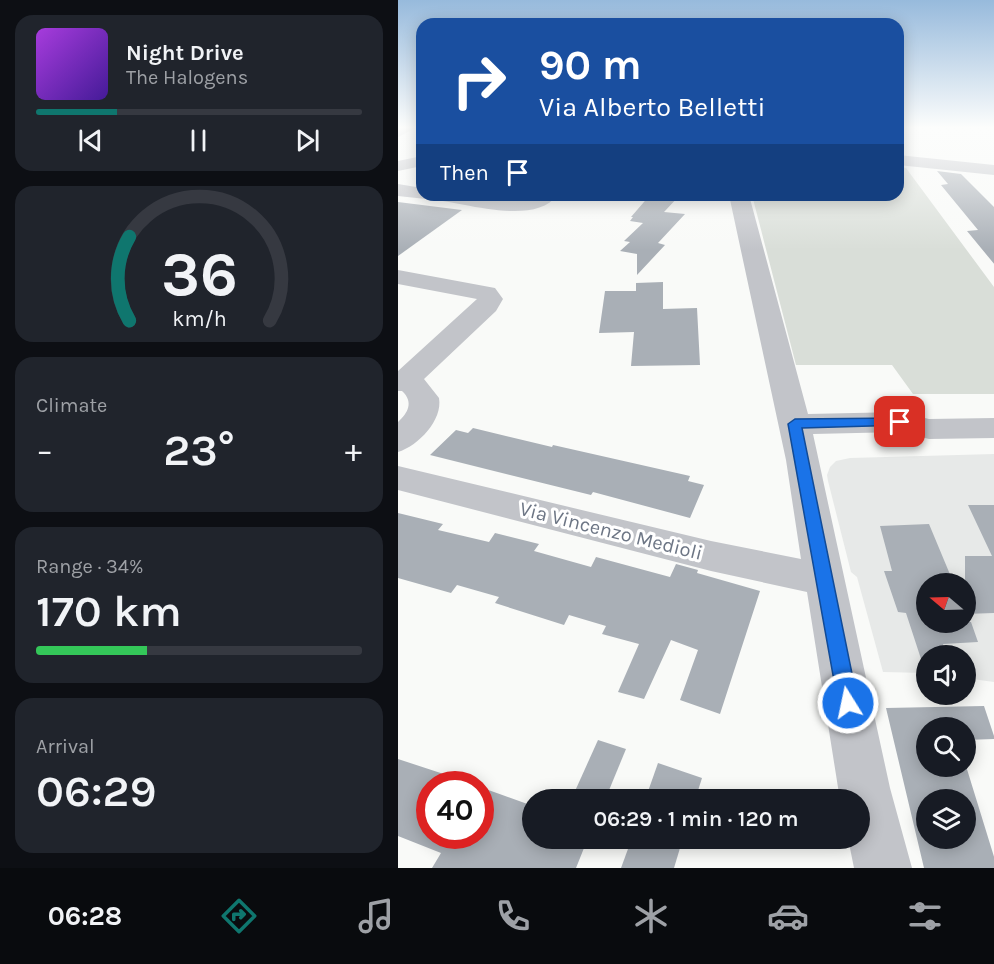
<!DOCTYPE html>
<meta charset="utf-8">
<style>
body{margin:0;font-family:Karla,sans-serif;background:#20242c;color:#f1f3f6;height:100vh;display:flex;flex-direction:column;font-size:22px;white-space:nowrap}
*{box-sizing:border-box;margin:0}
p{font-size:20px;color:#9ea1a6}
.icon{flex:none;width:33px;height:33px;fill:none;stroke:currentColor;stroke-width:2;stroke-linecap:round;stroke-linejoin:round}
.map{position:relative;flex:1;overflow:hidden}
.side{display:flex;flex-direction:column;gap:15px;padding:15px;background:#0d0f14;width:398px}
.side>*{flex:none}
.top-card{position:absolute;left:18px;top:18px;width:488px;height:183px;border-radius:18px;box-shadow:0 3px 15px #0003;background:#1a4fa0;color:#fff;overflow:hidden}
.needle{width:39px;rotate:289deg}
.fabs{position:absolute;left:518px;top:573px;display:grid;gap:12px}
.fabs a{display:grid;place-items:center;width:60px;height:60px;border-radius:50%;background:#171b24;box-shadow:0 3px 15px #0003;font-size:30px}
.speed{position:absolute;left:18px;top:771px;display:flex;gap:12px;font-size:30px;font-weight:700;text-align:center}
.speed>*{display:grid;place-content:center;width:78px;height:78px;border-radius:50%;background:#171b24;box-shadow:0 3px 15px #0003;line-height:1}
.speed .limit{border:9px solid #d22;background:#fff;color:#111}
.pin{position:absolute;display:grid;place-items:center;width:51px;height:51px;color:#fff;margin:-26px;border-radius:12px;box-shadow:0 3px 9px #0006}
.me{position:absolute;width:66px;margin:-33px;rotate:350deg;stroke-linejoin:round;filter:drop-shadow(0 0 4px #0008)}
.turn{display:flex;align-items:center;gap:21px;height:126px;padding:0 24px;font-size:27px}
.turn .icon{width:78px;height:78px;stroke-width:2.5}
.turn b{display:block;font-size:42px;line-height:51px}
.then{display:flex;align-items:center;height:57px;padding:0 24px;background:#0003;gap:12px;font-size:22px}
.big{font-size:45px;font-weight:600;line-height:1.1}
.side .widget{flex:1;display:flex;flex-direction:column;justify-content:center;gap:9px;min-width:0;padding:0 21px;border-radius:18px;background:#20242c}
.side .dial{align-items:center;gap:0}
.dial svg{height:156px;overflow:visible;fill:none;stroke:#363941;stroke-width:7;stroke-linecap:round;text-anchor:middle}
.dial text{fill:#f1f3f6;stroke:none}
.song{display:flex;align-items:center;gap:18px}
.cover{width:72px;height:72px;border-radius:9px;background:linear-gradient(135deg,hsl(280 70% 55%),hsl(260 70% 35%))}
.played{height:6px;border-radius:3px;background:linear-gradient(90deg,#0f766e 25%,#363941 25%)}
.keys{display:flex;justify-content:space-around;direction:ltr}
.heat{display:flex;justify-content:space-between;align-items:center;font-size:33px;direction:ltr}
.charge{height:9px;border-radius:4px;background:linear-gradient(90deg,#34c759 34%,#363941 0)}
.trip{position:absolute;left:124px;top:789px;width:348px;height:60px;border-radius:30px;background:#171b24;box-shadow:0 3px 15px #0003;font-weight:600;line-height:60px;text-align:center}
.dock{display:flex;height:96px;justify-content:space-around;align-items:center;background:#090b0e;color:#9ea1a6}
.dock .icon{width:42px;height:42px}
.dock .on{color:#0f766e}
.dock b{font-size:27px;color:#f1f3f6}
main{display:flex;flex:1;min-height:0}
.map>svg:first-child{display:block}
.built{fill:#e7e9e8;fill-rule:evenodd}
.green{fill:#d9ded8}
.building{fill:#a9afb6;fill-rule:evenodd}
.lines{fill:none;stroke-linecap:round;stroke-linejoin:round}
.minor{fill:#c2c4c9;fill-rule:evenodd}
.route{fill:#1a73e8;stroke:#114b97;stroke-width:1.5}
.labels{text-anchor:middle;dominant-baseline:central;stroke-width:6;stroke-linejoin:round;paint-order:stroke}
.street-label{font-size:20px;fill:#6d7685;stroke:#fff}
</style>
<main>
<section class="side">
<div class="widget">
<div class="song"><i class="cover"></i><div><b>Night Drive</b><p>The Halogens</p></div></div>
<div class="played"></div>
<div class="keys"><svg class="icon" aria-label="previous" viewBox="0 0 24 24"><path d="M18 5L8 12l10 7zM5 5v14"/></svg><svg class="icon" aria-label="pause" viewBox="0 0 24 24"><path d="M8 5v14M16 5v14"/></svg><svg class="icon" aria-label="next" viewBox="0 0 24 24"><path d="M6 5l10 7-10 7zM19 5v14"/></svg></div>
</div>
<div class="widget dial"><svg viewBox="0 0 100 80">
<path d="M14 69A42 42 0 1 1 86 69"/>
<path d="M14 69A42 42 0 0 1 14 26" stroke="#0f766e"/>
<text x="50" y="56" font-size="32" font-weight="700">36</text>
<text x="50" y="72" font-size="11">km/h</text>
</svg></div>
<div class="widget"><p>Climate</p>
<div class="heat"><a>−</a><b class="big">23°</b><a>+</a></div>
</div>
<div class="widget"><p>Range · 34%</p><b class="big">170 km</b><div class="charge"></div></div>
<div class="widget"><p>Arrival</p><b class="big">06:29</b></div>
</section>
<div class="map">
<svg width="597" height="868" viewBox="0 0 597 868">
<rect width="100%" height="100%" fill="#f9faf8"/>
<path class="built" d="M596,454V682L567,678V656H528V673L485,672L459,577L453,572L430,481L429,475L432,467L438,461L452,458ZM528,584H567V622H528Z"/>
<polygon class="green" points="500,167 508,168 596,287 596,394 515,394 494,365 398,365 354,195 500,195"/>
<g class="building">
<polygon points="539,171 563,174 597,208 597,265 569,231 580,230 543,185 550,184"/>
<polygon points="252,195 282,195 266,212 287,214 260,243 267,245 239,275 239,254 222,251 232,242 226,241 245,223 232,221 235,217 233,217"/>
<polygon points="0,202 64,210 0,256"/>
<polygon points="265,282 265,309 299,308 302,365 233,366 236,332 201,333 207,291 238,291 238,283"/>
<polygon points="75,428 154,447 155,445 292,476 290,481 306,485 292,518 195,492 193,495 32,455 58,430 70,433"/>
<polygon points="570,505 597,505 597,613 567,614 567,556 594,556"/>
<polygon points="0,513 45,524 40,530 91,542 97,533 141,544 136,551 193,567 198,557 272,577 278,564 300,570 299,573 362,591 322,714 282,700 300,650 273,640 246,699 220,692 241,644 204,634 208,626 171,615 166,625 97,603 101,597 59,585 53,593 0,578"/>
<polygon points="531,524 556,584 528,584 528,622 573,622 580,642 545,644 549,655 528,655 528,662 524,662 508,613 500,612 486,571 494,571 482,526"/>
<path d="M586,706L597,739L567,740V728H528V766H568L597,860V868H526L488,708ZM528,800H567V838H528Z"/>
<polygon points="200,740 228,749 207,800 173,800"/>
<polygon points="0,759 67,781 67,784 32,784 32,836 82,836 82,787 135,806 135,838 190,838 178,868 34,868 43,853 0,836"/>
<polygon points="260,763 304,778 297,800 247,800"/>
<polygon points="234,838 285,838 276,868 223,868"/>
</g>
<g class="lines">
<g class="minor">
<polygon points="0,128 18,128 0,137"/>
<polygon points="500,155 597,165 597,175 500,165"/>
<polygon points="24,156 24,166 0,171 0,161"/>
<path d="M0,184L24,188V195H71L110,199L134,195H159C136,228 59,200 28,199C19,198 9,197 0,196Z"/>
<polygon points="331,195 351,195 410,414 502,412 531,419 597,418 597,438 531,439 502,432 415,434 492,788 514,868 456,868 450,838 462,838 462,800 442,800 409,592 313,571 0,490 0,466 313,541 403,559 388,460"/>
<path d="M0,270L97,288L105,299L98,311L26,379L41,398C45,420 20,446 0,452V422C10,413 16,402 4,391H0V371L79,299L0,284Z"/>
</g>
</g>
<linearGradient id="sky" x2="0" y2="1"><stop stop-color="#97badc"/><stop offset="0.51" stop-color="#fcfdfc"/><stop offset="1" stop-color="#fcfdfc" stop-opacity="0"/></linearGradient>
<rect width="597" height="250" fill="url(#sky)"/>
<polygon class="route" points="502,418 507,419 509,422 507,425 404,428 460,703 457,709 450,712 443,709 440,703 390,424 397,419"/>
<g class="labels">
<g class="street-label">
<text transform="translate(213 531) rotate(14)">Via Vincenzo Medioli</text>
</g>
</g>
</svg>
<div class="fabs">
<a><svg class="needle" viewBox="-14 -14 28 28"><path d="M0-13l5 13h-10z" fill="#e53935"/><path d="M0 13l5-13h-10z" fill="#9ea1a6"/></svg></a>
<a><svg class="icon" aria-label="sound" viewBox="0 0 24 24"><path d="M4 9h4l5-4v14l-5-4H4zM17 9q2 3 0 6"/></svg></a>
<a><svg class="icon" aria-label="search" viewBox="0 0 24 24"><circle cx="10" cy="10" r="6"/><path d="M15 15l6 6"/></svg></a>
<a><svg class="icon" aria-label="layers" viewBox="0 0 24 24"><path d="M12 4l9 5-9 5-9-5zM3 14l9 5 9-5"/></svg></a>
</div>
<div class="speed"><div class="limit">40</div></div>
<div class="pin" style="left:502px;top:422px;background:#d93025"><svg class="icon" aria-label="arrive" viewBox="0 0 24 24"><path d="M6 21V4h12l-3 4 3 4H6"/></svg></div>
<svg class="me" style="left:450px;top:703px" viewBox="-20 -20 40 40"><circle r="17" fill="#1a73e8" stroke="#fff" stroke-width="3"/><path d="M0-11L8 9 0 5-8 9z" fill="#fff"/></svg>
<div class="trip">06:29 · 1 min · 120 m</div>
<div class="top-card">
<div class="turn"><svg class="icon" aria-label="right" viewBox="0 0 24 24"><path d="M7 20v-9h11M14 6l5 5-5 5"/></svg><div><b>90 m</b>Via Alberto Belletti</div></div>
<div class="then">Then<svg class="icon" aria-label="arrive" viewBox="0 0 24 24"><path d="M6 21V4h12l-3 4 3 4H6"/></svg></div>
</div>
</div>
</main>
<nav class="dock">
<b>06:28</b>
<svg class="icon on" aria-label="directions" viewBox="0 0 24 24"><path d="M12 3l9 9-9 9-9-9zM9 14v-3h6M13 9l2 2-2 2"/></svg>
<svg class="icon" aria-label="music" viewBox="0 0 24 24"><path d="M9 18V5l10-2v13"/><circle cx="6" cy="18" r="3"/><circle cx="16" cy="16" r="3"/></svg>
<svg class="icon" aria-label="phone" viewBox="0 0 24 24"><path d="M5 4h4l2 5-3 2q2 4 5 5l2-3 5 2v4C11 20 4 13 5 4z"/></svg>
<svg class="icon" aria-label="climate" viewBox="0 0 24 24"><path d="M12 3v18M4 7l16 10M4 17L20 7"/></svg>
<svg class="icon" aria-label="car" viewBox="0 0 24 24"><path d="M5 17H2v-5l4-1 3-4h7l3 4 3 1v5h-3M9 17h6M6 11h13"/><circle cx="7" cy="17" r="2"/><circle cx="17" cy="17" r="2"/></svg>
<svg class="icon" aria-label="filters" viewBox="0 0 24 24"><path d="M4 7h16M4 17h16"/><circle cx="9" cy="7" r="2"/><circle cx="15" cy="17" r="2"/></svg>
</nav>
